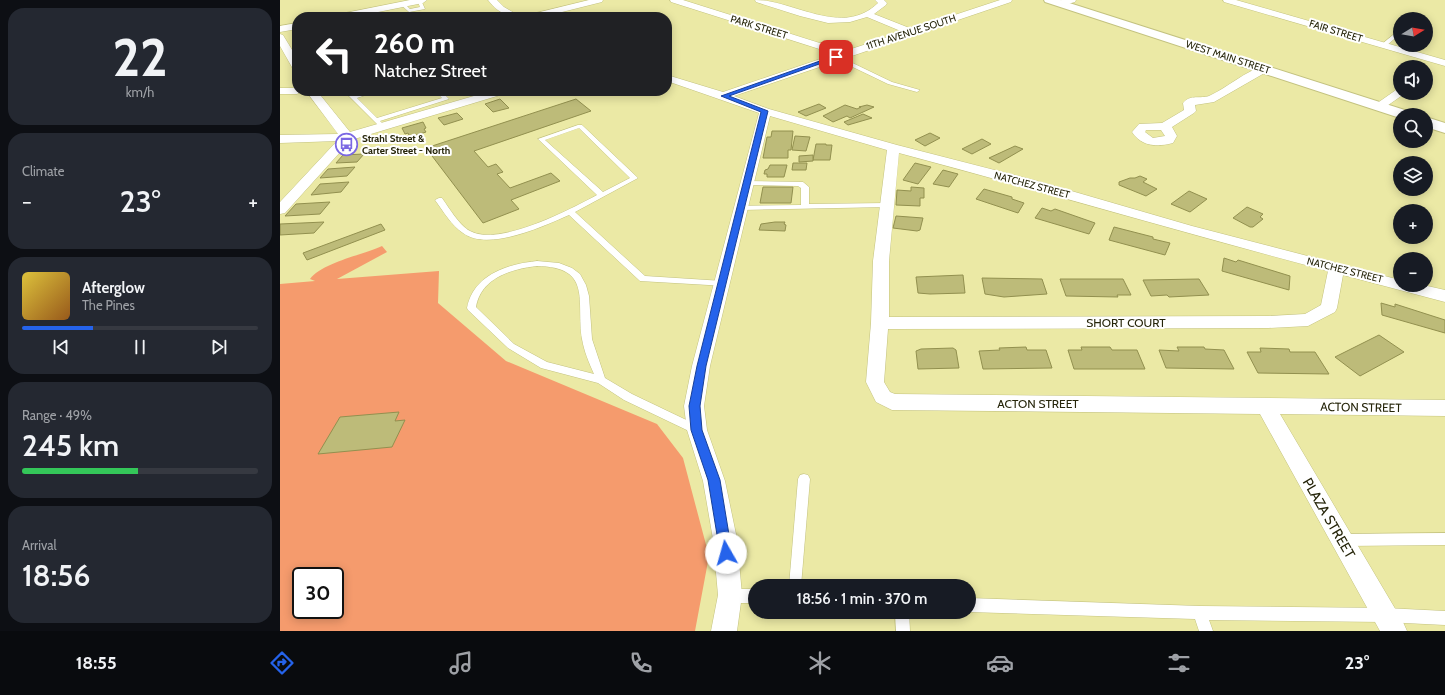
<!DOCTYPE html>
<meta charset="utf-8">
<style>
body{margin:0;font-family:Cabin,sans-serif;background:#242831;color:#f1f3f6;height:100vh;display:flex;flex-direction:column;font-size:15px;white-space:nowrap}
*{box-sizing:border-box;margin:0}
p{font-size:13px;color:#9ea1a6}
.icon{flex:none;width:22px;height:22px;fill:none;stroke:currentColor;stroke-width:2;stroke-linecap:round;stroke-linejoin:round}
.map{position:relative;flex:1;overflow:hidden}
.side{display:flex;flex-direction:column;gap:8px;padding:8px;background:#0d0f14;width:280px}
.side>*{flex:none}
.banner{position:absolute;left:12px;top:12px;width:380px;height:84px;border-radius:16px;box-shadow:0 2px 10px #0003;background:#202124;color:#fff;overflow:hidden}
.needle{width:26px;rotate:79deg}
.fabs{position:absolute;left:1113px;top:12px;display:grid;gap:8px}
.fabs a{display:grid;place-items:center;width:40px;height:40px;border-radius:50%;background:#171b24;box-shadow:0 2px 10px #0003;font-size:20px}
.speed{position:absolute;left:12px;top:567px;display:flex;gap:8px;font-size:20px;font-weight:700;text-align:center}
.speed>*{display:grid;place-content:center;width:52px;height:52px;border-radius:50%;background:#171b24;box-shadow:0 2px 10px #0003;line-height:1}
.speed .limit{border:2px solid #111;border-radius:6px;background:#fff;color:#111}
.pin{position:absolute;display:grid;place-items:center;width:34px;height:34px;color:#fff;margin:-17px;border-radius:8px;box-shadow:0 2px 6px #0006}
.me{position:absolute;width:44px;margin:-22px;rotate:353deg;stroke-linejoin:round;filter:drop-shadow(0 0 3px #0008)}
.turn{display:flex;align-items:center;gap:14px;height:84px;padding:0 16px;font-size:18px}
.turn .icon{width:52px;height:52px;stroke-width:2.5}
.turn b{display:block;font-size:28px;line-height:34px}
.big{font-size:30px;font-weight:600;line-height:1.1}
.side .card{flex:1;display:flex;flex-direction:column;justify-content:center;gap:6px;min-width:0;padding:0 14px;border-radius:16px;background:#242831}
.side .dial{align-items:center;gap:0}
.dial b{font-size:52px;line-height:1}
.song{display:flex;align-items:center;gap:12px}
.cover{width:48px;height:48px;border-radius:6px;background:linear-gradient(135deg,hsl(50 70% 55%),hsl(30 70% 35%))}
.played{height:4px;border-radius:2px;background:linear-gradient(90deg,#2563eb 30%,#363941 30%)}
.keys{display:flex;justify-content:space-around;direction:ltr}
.heat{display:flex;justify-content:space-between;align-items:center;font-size:22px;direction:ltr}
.charge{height:6px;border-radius:3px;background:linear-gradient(90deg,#34c759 49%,#363941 0)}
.trip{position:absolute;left:468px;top:579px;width:228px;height:40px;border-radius:20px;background:#171b24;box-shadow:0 2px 10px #0003;font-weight:600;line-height:40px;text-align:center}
.dock{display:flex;height:64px;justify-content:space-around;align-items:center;background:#090b0e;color:#9ea1a6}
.dock .icon{width:28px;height:28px}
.dock .active{color:#2563eb}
.dock b{font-size:18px;color:#f1f3f6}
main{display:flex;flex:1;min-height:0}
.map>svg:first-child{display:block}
.green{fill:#f59b6d;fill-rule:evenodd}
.building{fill:#bdbb79;stroke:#92904f}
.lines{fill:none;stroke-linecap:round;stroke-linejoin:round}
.lane-casing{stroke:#c3c27f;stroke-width:1}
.street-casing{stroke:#c3c27f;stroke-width:1}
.secondary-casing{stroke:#c3c27f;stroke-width:2}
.lane{fill:#fff;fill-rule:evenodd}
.street{fill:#fff;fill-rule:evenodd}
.secondary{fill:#fff;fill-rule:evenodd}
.route{fill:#2563eb;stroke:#184099}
.labels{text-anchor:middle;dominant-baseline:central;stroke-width:4;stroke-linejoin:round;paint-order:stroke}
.far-street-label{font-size:10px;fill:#26250a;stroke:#fff}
.far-poi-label{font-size:10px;font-weight:bold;fill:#26250a;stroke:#fff;text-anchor:start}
.street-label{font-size:12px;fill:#26250a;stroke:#fff}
.near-street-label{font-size:14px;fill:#26250a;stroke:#fff}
</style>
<main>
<section class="side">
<div class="card dial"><b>22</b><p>km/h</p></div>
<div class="card"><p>Climate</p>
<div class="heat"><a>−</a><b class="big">23°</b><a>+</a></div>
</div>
<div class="card">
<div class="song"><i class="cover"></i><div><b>Afterglow</b><p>The Pines</p></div></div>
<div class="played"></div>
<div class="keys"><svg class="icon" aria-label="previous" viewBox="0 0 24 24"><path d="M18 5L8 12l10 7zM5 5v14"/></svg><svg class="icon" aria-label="pause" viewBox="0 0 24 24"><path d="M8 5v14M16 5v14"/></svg><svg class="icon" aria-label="next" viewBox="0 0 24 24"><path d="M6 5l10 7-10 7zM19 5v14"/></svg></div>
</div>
<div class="card"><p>Range · 49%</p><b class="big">245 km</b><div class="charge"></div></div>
<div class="card"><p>Arrival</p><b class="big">18:56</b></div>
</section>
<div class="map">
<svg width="1165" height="631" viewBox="0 0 1165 631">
<rect width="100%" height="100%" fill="#ebe9a5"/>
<path class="green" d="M102,246L107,252L57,279L159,271L158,303L226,361L377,424L403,458L429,556L415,631H0V284L35,281L30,279C43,262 83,255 102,246ZM21,576H55V610H21Z"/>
<g class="building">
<polygon points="220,99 229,108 213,112 205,104"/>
<polygon points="296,99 311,111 194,151 208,167 216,164 223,172 217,174 230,188 271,173 280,181 231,200 239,209 203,223 146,148"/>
<polygon points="539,104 546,108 526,116 518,112"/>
<polygon points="565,105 577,109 581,107 579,107 587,105 594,107 570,118 567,116 553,122 543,116"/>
<polygon points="177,113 183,119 164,125 158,118"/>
<polygon points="583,114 592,118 568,125 564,122"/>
<polygon points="143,122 146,128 144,129 146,132 130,137 128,133 125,134 122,128"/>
<polygon points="492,131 513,131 511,150 508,150 508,158 483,158 487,137 491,137"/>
<polygon points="650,133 660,138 645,146 635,140"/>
<polygon points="515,136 530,137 526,151 512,150"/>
<polygon points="702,139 711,144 692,154 682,149"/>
<polygon points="536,144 546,144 546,145 552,145 550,160 533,160"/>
<polygon points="735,146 743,149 719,163 709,158"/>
<polygon points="84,154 77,162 56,163 63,155"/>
<polygon points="533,155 533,161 519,162 519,156"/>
<polygon points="513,163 527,163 526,170 512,170"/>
<polygon points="635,163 651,167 638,184 623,180"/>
<polygon points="490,165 507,165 504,177 487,177 487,174 484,174 485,170 488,169"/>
<polygon points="75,167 67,176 40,178 48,169"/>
<polygon points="663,170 678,174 669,187 653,184"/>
<polygon points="860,176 867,179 863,182 877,189 866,196 839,185 839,182 850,178 855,178"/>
<polygon points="69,182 61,192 31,195 40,184"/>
<polygon points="483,187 513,187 511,203 480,203"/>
<polygon points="631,187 644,188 644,198 640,198 640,206 616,205 617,190 631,191"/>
<polygon points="704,189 732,197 732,199 744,203 738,213 696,199"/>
<polygon points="909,191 927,199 910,212 891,204"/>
<polygon points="50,202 40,214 5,216 16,204"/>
<polygon points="967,207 983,214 980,217 983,219 973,227 970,227 953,218"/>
<polygon points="762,208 771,211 775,209 815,223 809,234 755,218"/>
<polygon points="616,216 643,218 640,230 637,231 613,228"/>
<polygon points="44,222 34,233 0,235 0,224"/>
<polygon points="495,222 505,222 504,224 506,225 505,231 479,230 481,224"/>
<polygon points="101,224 105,230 27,260 23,253"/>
<polygon points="834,227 873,237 873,239 890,243 885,255 829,240"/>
<polygon points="944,258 956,262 958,260 1010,276 1009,290 942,271"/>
<polygon points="683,275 685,293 650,294 638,293 636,277"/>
<polygon points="702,278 762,279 767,294 724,297 705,294"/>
<polygon points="780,279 843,279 851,295 837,295 838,297 786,296"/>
<polygon points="919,279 929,295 889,297 887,295 871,296 863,280"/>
<polygon points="1101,303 1115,307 1115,304 1165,320 1165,333 1102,315"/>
<polygon points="1099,335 1124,352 1080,376 1055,357"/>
<polygon points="746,347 747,350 766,350 772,368 703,369 699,351 720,350 719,348"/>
<polygon points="801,347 830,347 832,350 857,350 865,369 794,369 788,350 802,350"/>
<polygon points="897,347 924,347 925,349 944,350 954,369 886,368 879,350 899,351"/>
<polygon points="673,348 676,350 679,368 638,369 636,351 641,349"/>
<polygon points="980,348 1009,349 1010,352 1035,352 1049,374 978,373 967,352 981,352"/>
<polygon points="119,412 115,421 125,420 112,447 38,454 60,417"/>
</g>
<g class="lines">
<defs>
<g id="lane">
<polygon points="137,0 141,0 145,9 129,12 120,4 124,3 130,9 140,7"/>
<polygon points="1118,31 1120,31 1120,34 1106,46 1102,46 1102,44"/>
<polygon points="554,56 558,56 612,82 640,90 637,92 608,84 554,58"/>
<polygon points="64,91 70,91 74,95 88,91 97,91 77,98 97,118 162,98 155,91 161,91 169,99 100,121 103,124 100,126 98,125"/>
<path d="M298,125H302L358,178L295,212L365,276L443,281L447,284L446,286L360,281L289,215C264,226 208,252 183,233C172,226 163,211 155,200L159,198H162C169,208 180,226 190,231C219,247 291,209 317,195L258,139ZM299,128L350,178L323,192L265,140Z"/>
<polygon points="464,181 523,182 529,187 529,204 607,203 611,205 607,207 460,210 456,208 457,206 521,205 521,188 518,186 467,185 464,185"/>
<path d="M257,261L279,263L292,268L300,274L306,285L309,296L312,339L325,378L352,394L421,427L422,430L421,433L417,434L413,433L344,400L318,383L261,368L228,348L188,310L187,308C193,275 227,264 257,261ZM257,266C313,267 296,301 302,339C304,351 309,363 314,374L267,362L234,344L196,307C201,278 231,269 257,266Z"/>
<polygon points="524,474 528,475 530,479 521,586 509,586 518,479 520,475"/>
<polygon points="1165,533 1165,545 1063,546 1059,544 1057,540 1059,536 1063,534"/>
<polygon points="451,589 475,589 475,603 451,603 446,601 444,596 446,591"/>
<polygon points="689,598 920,606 1105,608 1165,611 1165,625 1105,622 929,620 933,631 919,631 915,619 689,612"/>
<polygon points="615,612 629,612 630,631 616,631"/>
</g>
<g id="street">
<polygon points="130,0 147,0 143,3 73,17 56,17 60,14"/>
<path d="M208,0H217L224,7L241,17C227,17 217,12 208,0Z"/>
<polygon points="309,0 323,0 322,2 262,17 247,17 248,15"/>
<path d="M390,0H403L565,51L623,32L587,17L570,22L548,23L520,16L476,2L475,0C514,0 562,38 598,3L595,0H604L607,3L606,5L594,14L632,29L720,0H732L731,2L454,96L489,109L617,145L757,181L912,226L1120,280V285H1143L1165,290V302L1063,275L1057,308L1055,312L1028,326L988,328L608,329L604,382L610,392L615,394L1165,400V416L1000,414L1123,622L1127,631H1100L980,414L612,410L596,402L586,382L591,323L593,261L607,150L490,116L430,366L424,406L427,430L445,481L457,539L462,595L457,631H431L438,595L433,539L423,481L407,430L404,406L412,366L479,113L387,81V75L443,92L555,54L391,2ZM619,153C762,191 904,233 1048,271L1041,305L1025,314L988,316L609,317V261Z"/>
<polygon points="782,0 796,0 795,2 780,6 777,5 776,3 777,1"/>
<polygon points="943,0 956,0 1165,60 1165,66 944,2"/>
<polygon points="17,23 17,29 0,32 0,26"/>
<polygon points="0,34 3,35 17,58 17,70 13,69 0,46"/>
<path d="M984,66L988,67L989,69L988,71L934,102L915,105L916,111L914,113L892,127L897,136L893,143C877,147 862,147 852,132L859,124L882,123L904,110L903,103C910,94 921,99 929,96C947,88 965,71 984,66ZM866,130H881L885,136L873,138L865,132Z"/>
<polygon points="0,88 17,88 17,91 22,91 17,94 0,94"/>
<polygon points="1120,89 1120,93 1125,93 1124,94 1104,108 1096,108 1094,106 1096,104 1116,90"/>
<polygon points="26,91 37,91 70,132 211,91 228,91 227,93 71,140 5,213 0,214 0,202 57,141 0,143 0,135 58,134"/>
</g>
<g id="secondary">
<polygon points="764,0 780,0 1131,112 1134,115 1120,115 1120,118 765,2"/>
<polygon points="1146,117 1165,123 1165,133 1146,127"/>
</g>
</defs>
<use href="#lane" class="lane-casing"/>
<use href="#street" class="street-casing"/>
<use href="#secondary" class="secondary-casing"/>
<use href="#lane" class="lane"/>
<use href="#street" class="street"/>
<use href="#secondary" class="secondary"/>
</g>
<polygon class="route" points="554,56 559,57 449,96 488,111 426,366 420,406 422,430 440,480 452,553 451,557 446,559 442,557 440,553 428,480 411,430 409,406 417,366 481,112 441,96"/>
<defs>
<symbol id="bus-ring" viewBox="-11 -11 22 22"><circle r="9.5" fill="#fff" stroke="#7b68e3" stroke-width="1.5"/><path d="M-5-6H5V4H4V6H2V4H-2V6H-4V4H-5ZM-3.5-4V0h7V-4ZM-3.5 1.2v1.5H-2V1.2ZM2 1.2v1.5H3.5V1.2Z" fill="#7b68e3"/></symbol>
</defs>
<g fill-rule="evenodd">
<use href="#bus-ring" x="54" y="132" width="25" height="25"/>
</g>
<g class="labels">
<g class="far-street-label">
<text transform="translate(479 27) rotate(17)">PARK STREET</text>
<text transform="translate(1056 31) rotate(17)">FAIR STREET</text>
<text transform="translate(631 32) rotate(-18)">11TH AVENUE SOUTH</text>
<text transform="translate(948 57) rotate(18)">WEST MAIN STREET</text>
<text transform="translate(752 185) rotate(15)">NATCHEZ STREET</text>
<text transform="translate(1065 270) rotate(14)">NATCHEZ STREET</text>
</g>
<g class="far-poi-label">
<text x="82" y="138">Strahl Street &amp;<tspan x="82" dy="12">Carter Street - North</tspan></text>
</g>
<g class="street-label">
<text x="846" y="322">SHORT COURT</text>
<text x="758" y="403">ACTON STREET</text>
<text transform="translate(1081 407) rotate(1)">ACTON STREET</text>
</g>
<g class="near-street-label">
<text transform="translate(1049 518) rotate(60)">PLAZA STREET</text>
</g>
</g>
</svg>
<div class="fabs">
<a><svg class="needle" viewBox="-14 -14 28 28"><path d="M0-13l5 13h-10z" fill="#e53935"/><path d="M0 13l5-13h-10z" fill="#9ea1a6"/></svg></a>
<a><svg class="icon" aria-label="sound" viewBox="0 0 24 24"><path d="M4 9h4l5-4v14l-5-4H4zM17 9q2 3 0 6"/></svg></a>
<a><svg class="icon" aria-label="search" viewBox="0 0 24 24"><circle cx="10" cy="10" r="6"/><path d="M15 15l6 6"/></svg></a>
<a><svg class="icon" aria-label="layers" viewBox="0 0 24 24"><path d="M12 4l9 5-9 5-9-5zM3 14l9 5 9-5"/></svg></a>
<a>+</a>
<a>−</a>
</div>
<div class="speed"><div class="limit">30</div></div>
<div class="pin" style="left:556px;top:57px;background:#d93025"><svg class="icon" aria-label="arrive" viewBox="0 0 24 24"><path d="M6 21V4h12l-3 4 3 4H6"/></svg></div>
<svg class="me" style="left:446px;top:553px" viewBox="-20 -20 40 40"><circle r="19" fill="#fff"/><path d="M0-13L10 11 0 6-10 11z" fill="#2563eb"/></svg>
<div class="trip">18:56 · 1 min · 370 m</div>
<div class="banner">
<div class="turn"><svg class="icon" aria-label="left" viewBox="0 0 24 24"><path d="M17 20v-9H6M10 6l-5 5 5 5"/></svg><div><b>260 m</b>Natchez Street</div></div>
</div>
</div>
</main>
<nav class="dock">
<b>18:55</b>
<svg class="icon active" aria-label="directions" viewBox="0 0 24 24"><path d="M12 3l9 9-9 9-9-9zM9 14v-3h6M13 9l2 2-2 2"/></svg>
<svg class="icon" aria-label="music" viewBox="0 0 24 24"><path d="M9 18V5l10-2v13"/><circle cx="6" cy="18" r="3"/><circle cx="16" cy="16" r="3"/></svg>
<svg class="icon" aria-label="phone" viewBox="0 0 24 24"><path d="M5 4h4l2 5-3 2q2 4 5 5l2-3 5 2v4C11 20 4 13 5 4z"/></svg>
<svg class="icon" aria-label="climate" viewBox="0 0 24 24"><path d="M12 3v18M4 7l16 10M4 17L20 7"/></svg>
<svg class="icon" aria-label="car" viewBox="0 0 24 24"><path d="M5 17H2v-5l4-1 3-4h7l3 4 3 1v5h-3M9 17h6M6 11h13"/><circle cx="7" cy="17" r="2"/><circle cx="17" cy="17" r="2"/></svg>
<svg class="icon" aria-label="filters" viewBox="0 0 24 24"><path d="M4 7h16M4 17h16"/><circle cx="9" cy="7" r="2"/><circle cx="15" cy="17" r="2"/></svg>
<b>23°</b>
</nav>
